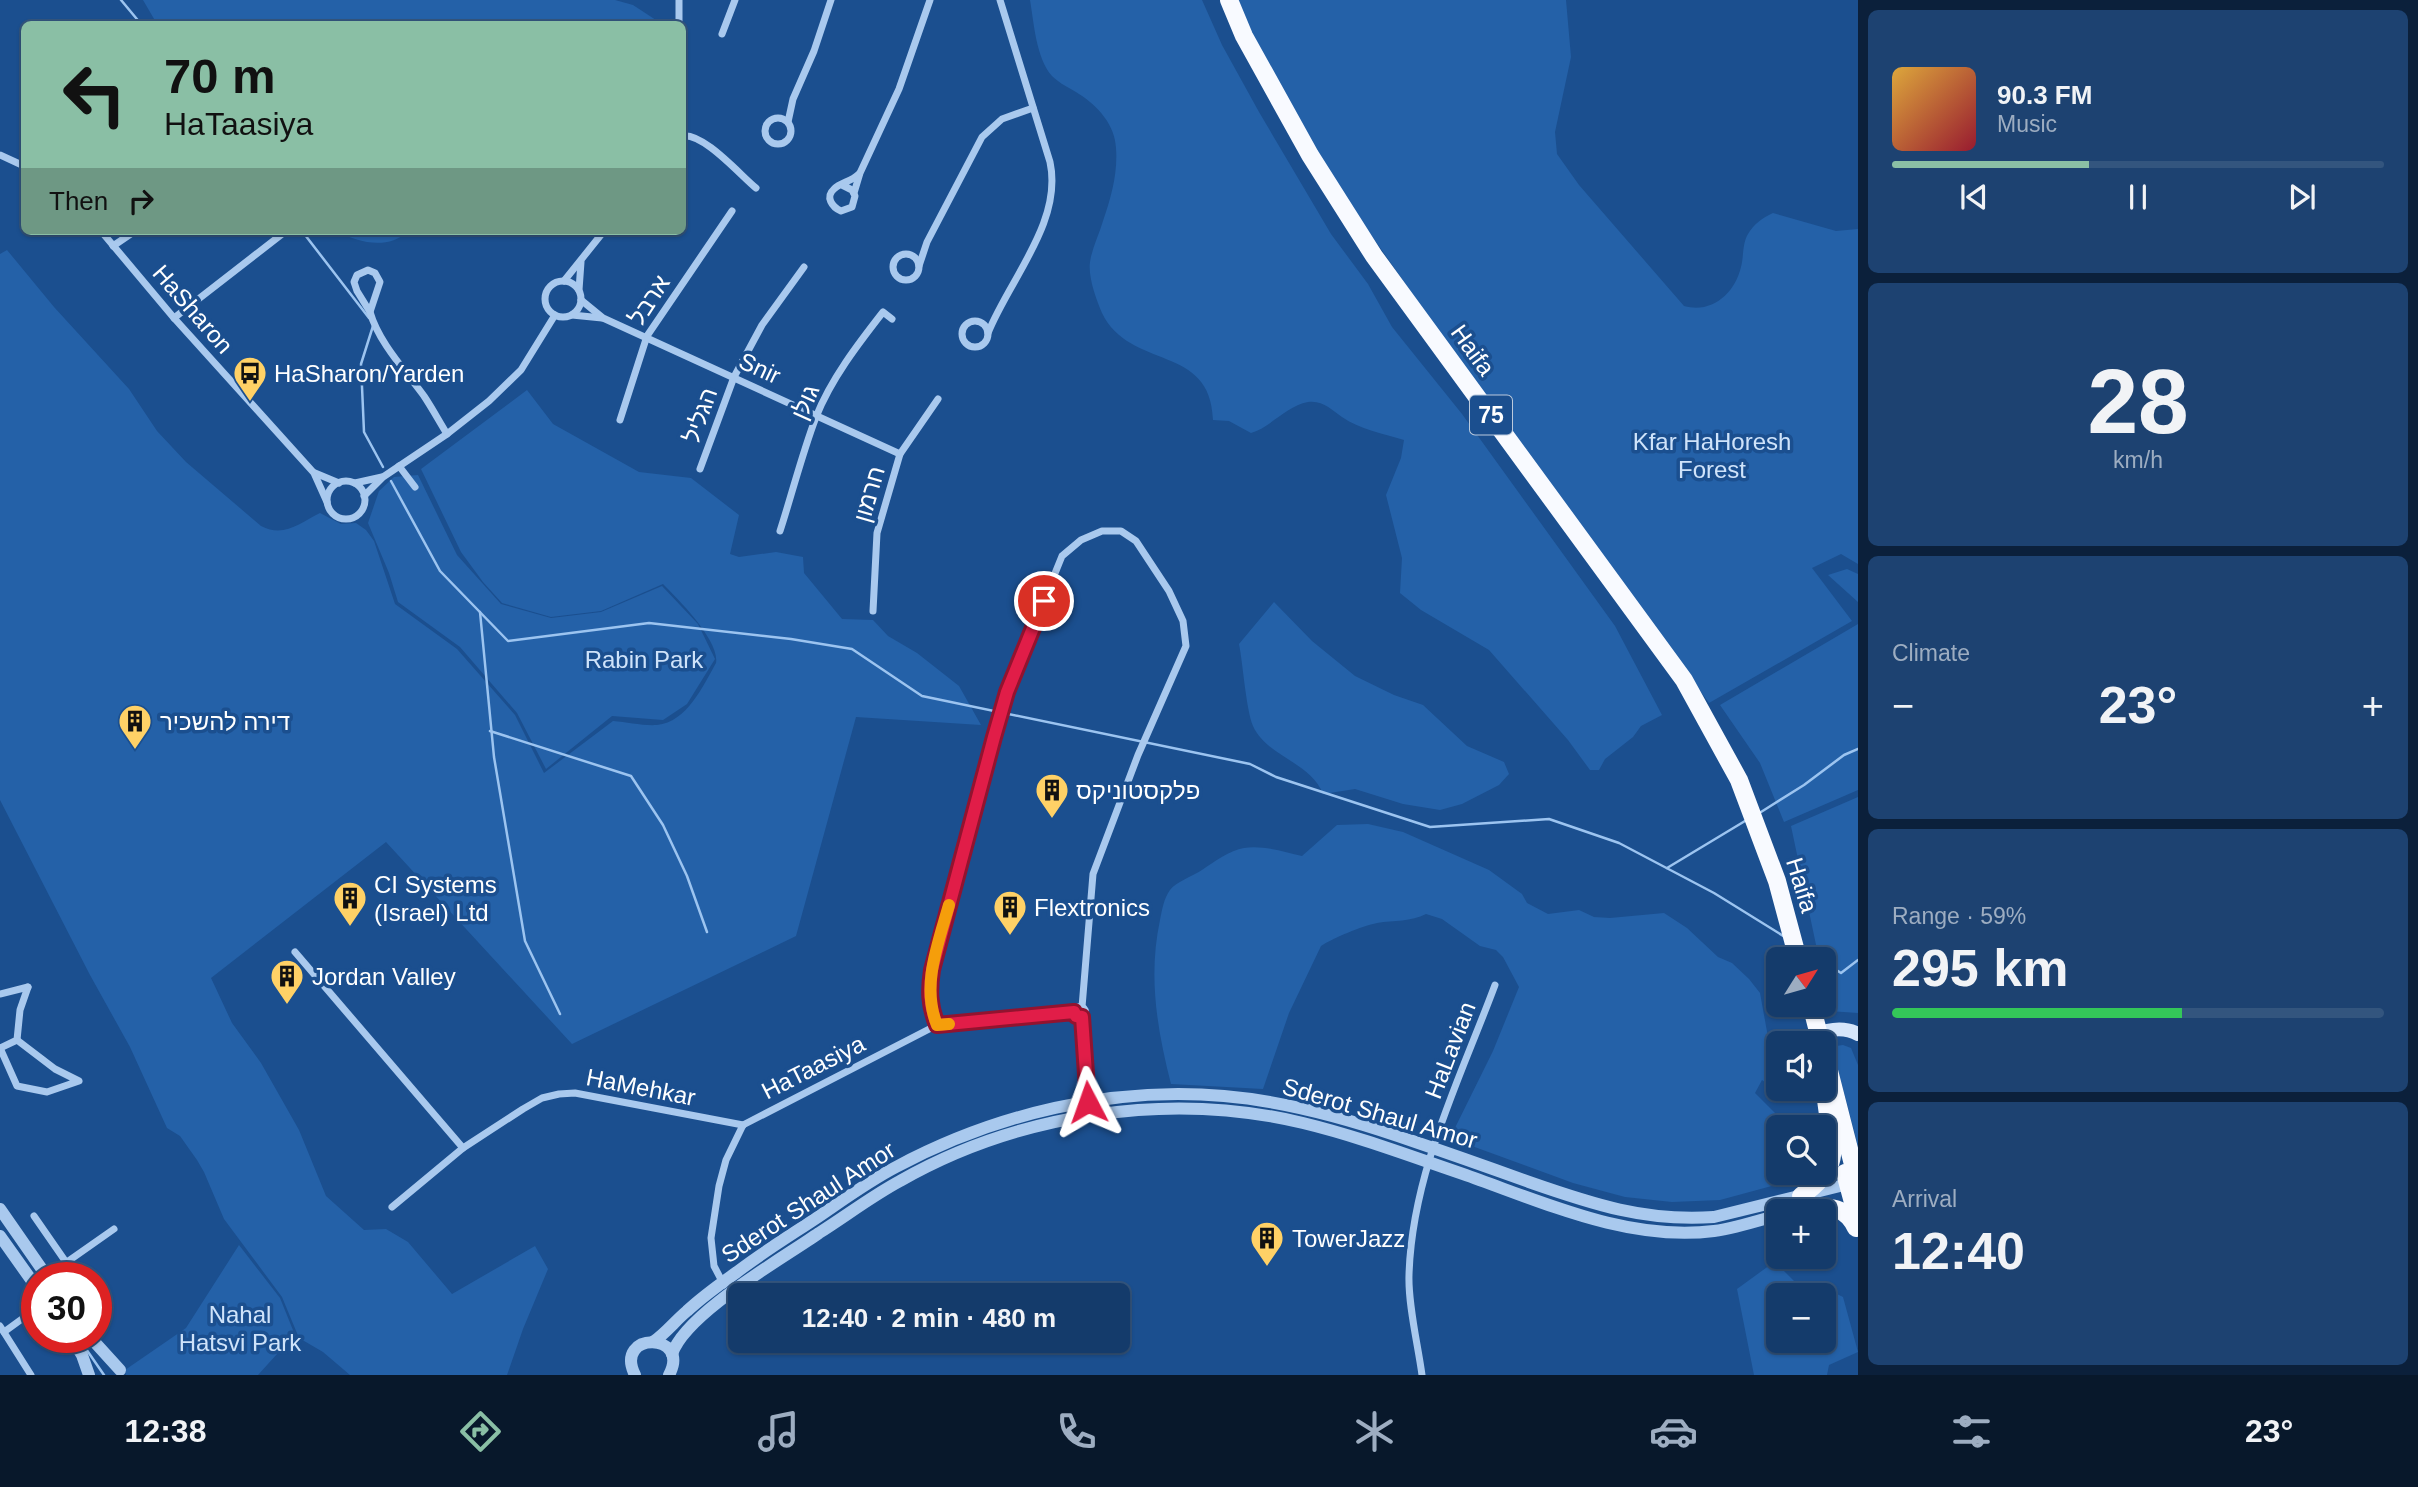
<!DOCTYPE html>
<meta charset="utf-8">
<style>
body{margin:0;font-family:Arial,"Noto Sans Hebrew",sans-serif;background:#1d4271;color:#f1f3f6;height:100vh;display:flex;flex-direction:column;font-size:26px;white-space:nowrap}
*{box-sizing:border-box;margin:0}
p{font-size:23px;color:#9dadc1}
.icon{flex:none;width:38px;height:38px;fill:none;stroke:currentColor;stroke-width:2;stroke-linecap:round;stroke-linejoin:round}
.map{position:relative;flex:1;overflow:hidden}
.details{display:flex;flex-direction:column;gap:10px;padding:10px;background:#0b203b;width:560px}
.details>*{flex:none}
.top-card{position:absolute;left:21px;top:21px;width:665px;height:214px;border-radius:10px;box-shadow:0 2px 5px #0004,0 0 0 2px #33557e;background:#8abfa5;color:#111;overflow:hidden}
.needle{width:46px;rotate:53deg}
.controls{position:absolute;left:1766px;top:947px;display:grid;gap:14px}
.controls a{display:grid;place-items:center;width:70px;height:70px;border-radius:10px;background:#143b6b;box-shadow:0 2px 5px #0004,0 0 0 2px #33557e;font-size:35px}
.speed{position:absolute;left:21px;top:1262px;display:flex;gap:14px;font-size:35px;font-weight:700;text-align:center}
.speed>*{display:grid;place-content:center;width:91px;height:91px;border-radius:50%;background:#143b6b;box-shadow:0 2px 5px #0004,0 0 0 2px #33557e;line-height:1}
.speed .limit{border:10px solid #d22;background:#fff;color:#111}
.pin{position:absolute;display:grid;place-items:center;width:60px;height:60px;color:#fff;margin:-30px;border:4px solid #fff;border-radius:50%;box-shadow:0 2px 7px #0007}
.me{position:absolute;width:77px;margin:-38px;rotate:356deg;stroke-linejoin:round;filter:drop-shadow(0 0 5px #0008)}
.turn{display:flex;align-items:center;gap:24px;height:147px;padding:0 28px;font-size:32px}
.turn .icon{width:91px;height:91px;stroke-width:2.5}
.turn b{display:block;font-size:49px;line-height:60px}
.then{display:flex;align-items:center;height:66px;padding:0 28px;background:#0003;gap:14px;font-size:26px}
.big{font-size:52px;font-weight:700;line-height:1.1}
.details .tile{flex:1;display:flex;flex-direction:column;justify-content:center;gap:10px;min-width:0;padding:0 24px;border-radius:10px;background:#1d4271}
.details .dial{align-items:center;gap:0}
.dial b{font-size:91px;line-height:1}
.song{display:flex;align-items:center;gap:21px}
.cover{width:84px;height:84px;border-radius:10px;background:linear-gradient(135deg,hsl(40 70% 55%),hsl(350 70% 35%))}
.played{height:7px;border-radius:4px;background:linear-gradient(90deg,#8abfa5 40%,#33557e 40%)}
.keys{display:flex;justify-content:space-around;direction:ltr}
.heat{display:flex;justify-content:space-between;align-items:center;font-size:38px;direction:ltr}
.charge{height:10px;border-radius:5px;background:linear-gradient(90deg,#34c759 59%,#33557e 0)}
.trip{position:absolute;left:728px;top:1283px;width:402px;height:70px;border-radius:10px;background:#143b6b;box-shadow:0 2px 5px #0004,0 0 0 2px #33557e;font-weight:700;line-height:70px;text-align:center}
.tab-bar{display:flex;height:112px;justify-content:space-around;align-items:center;background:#08182b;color:#9dadc1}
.tab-bar .icon{width:49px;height:49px}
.tab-bar .active{color:#8abfa5}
.tab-bar b{font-size:32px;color:#f1f3f6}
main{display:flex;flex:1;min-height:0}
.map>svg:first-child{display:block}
.green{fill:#2461a8;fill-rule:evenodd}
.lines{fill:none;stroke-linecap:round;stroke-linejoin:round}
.stream{stroke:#9cc4f0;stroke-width:2.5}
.minor{stroke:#a9c9ee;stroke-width:7}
.tertiary{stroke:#a9c9ee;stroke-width:12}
.secondary{stroke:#d6e6fa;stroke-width:14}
.trunk{stroke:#f8faff;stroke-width:18}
.route-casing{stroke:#92132f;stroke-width:18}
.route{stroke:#e11d48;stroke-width:12}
.slow{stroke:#f59e0b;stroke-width:12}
.labels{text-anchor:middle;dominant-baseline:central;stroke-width:7;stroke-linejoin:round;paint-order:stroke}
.shield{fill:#1b4f8f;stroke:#bbcadd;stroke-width:2}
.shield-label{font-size:23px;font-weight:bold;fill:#fff}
.street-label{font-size:24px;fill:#fff;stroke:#1b4f8f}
.poi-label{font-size:24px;fill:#fff;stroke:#1b4f8f;text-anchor:start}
.park-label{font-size:24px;fill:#cfe3fa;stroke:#1b4f8f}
</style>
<main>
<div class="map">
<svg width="1858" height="1375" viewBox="0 0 1858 1375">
<rect width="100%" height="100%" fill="#1b4f8f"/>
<g class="green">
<polygon points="143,0 615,0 633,5 662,24 157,24"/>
<path d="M1030,0H1202L1222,45L1259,112L1331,234L1368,284L1392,327L1462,414L1615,626L1662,715L1641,726L1633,737L1605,759L1599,770H1590L1568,740L1489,650L1421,610L1400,593L1402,558L1386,495L1401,458L1404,440C1384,434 1359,429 1342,417C1332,410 1323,400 1308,402C1286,406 1271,427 1251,433L1229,421L1213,420C1211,343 1130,371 1102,313C1096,299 1088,277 1090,262C1092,248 1099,235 1103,221C1111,198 1118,173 1116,148C1115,125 1098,106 1079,94C1070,88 1060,84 1052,76C1036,58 1034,23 1030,0Z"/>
<path d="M1238,0H1566L1571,57L1555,132L1557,154L1579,185L1684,306C1712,314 1735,293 1741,267C1744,256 1742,244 1748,234C1754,224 1762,218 1773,213L1836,231L1858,229V564L1841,554L1812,568L1852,621L1709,703L1440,333L1348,202L1330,175L1245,21Z"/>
<path d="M335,231H409C386,251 359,242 335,231Z"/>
<path d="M7,250L54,307L129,389L157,431L186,462L261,526C284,538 300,523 320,513L341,524L356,523L366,530L374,541L395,604L457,649L515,715L544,773L613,721C627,722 643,726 657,725C687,722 703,686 716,663C720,641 678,599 663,584L601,611L551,617L502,603L483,582L461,552L421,469L527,390L553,424L639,472L691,478L739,515L730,554L739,557L776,552L803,557L804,573L842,619L873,620L888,636L917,653L959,686L981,725L856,717L796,936L572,1044L386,842L211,978L232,1023L261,1063L299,1130L326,1196L364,1230L386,1229L408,1242L452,1294L535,1246L548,1269L523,1329L507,1375H350L323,1352L299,1338L282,1297L224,1219L204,1172L197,1160L180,1136L167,1128L130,1047L90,975L0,800V254Z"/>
<polygon points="418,475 457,555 501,604 551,618 601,612 662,586 698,624 715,659 687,704 663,720 612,716 546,769 517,713 460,647 398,602 389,573 368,523 379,491 394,477"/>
<polygon points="1847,569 1858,574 1858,602 1828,575"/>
<path d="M1274,602L1312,641L1355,676L1394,695L1423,705L1467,746L1504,762L1509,774L1499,785L1462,804L1440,810L1403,804L1355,789L1323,794C1311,762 1267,757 1253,726C1246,709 1243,664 1239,644Z"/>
<polygon points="1858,624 1858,790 1784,822 1760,763 1720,705"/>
<polygon points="1858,797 1858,1013 1829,1011 1824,983 1824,959 1819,959 1791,826"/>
<path d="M1368,824L1403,832L1489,870L1522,894L1527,903L1548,914L1579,910L1594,917L1610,918L1664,913L1687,928L1718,957L1732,963L1749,979L1760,993L1778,1092L1762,1080L1755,1093L1789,1127H1778V1172L1804,1173L1805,1177L1720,1200L1672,1202L1625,1197L1573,1183L1450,1138L1493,1051L1519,987L1503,957L1496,950L1480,946L1442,919L1426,914C1411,922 1394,920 1377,923C1362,926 1333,938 1321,946L1289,1013L1263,1089L1171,1084C1157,1029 1148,976 1160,920C1162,910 1164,898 1170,890C1176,882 1193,876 1202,870C1214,862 1230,850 1244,848C1263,845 1284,852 1302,856L1337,825Z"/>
<polygon points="1843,1045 1851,1048 1858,1065 1858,1146 1834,1054 1836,1046"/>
<polygon points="239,1245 280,1298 299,1345 277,1354 258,1375 126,1375 125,1370 186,1328"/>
<path d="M1770,1265L1779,1266L1800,1287L1831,1291L1843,1297L1858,1352L1829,1365L1827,1375H1754L1737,1289ZM1778,1295H1824V1340H1778Z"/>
</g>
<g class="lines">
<g class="stream">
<polyline points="121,0 141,24"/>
<polyline points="302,231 369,318"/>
<polyline points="373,326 361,364 364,432 383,467"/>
<polyline points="391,481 440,571 508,641 649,623 791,639 852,649 922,696 1250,764 1276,777 1430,827 1549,819 1619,843 1714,893 1785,937"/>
<polyline points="480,612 494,757 525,941 560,1014"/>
<polyline points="490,731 631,776 663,825 687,876 707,932"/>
<polyline points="1761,812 1804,785 1844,755 1858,749"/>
<polyline points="1667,868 1745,821"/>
<polyline points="1804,950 1819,959"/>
<polyline points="1824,962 1841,973 1858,960"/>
<polyline points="84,1346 104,1375"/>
</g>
<g class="minor">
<polyline points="679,24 679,0"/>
<polyline points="722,34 735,0"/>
<circle cx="778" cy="131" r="13"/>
<polyline points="788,122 793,99 814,51 831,0"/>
<path d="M682,136C703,132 740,175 756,188"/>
<polyline points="0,155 24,166"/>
<path d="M842,185L852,190L855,196L852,207L841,211C832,207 825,197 834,189C841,182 851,182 859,174"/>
<polyline points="854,193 860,173 899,89 930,0"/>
<polyline points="101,231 174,318 314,473 327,502"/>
<polyline points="113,246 135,231"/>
<circle cx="906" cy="267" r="13"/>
<polyline points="919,266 927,242 982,137 1002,119 1033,108"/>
<polygon points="368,270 375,273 380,282 370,312 357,291 354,282 357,275"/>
<circle cx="563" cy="299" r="18"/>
<polyline points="564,281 604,231"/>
<polyline points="579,290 581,262"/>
<polyline points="581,300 603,318 900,454"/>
<path d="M370,312C379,343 405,370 424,396C432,408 439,421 447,434"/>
<polyline points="572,315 602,318"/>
<polyline points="174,318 286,231"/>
<circle cx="975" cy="334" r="13"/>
<path d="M988,333C1009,280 1063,222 1050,162L1000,0"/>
<polyline points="620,420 647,336 732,211"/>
<polyline points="399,466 415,487"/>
<polyline points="700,469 734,377 762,325 804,267"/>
<polyline points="315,473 339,483"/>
<circle cx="346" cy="500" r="19"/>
<polyline points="355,483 382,477"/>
<polyline points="364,496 383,477 447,434 489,401 521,370 555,315"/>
<path d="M780,531C792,494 802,454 816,417C831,379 858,344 883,312L892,319"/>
<polyline points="873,611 877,533 900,454 938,399"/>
<polyline points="295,952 463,1148"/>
<polyline points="0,994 28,987"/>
<circle cx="1080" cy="1012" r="5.5"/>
<polyline points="1082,1017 1090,1116"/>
<path d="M937,1025C929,1005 929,990 932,969L1007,692L1062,556L1081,540L1102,531H1121L1136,541L1169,591L1183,621L1186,646L1138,755L1093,874L1082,1007"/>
<polyline points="0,1048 17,1086 47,1092 79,1081 55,1069 17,1040"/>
<polyline points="0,1048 17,1040 20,1010 28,987"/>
<polyline points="392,1207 463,1148 523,1109 542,1098 559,1094 575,1093 743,1125"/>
<polyline points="34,1216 77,1278"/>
<polyline points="47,1276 114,1229"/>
<polyline points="724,1285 714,1266 711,1238 719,1186 726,1160 743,1125 937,1025 1074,1011"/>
<polyline points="0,1326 31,1375"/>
<polyline points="4,1332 37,1308"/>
<path d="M1422,1375C1418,1345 1408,1305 1409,1275C1412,1173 1460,1079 1495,985"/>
</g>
<g class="tertiary">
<polyline points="0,1209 48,1278"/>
<polyline points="0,1236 37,1288"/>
<polyline points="71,1337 82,1355 89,1375"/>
<polyline points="90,1337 120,1370"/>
<path d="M653,1342C666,1333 675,1321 687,1311C702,1297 720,1284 737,1272C763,1252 791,1235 818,1217C843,1200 869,1181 896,1167C995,1114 1112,1086 1224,1096C1283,1101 1342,1117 1398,1136C1442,1151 1485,1166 1529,1182C1592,1204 1646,1222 1714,1217L1848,1184L1854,1186"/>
<path d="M672,1354C686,1313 782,1259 819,1233C846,1216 872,1196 900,1181C1019,1113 1170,1091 1303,1123C1357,1136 1410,1156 1463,1174C1543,1202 1628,1242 1714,1231C1735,1228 1757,1221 1778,1215"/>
<path d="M635,1375C613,1331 692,1332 669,1375"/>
</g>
<path class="secondary" d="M1809,1037C1824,1030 1843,1026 1858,1034"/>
<g class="trunk">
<polyline points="1229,0 1244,36 1310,155 1374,256 1684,680 1739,780 1777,881 1798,959"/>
<polyline points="1811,1004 1821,1043"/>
<polyline points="1824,1051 1858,1184"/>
<polyline points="1845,1173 1858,1221"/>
<path d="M1801,1196C1846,1164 1831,1147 1826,1099"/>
<path d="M1806,1208C1828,1207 1846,1205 1856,1228"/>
</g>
</g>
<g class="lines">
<defs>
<path id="route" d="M1044,601L1007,692L994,737L932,970C929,990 929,1005 937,1025L1074,1012L1076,1016L1082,1017L1088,1102"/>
</defs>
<use href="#route" class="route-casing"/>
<use href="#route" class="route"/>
<path class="slow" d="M949,1024L937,1025C921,986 938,944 949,905"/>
</g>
<defs>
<symbol id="bus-pin" viewBox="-11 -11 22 30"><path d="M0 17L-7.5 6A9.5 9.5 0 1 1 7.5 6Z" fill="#ffd166" stroke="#1b4f8f"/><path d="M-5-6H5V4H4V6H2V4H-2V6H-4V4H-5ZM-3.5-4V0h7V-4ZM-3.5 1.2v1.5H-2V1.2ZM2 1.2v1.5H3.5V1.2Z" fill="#111"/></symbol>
<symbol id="building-pin" viewBox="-11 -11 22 30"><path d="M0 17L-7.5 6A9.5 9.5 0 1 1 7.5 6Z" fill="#ffd166" stroke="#1b4f8f"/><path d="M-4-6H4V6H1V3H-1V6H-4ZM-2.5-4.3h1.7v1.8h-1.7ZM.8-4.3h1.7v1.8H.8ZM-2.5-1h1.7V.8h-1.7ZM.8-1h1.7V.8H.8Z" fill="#111"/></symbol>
</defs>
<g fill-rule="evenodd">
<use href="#bus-pin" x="231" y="354" width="38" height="52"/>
<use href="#building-pin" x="116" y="702" width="38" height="52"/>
<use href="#building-pin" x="1033" y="771" width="38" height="52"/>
<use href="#building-pin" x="331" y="879" width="38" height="52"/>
<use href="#building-pin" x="991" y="888" width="38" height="52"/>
<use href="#building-pin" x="268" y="957" width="38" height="52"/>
<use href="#building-pin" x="1248" y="1219" width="38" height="52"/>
</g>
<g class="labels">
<rect class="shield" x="1470" y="395.5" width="42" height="39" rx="5"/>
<g class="shield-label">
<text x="1491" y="415">75</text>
</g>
<g class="street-label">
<text transform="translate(649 300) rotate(-57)">ארבל</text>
<text transform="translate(193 309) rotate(49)">HaSharon</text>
<text transform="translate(1473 350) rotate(54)">Haifa</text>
<text transform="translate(760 368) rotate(25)">Snir</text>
<text transform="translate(805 402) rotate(-66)">גולן</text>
<text transform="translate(700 415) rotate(-70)">הגליל</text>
<text transform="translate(869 494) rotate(-74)">חרמון</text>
<text transform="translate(1802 885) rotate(73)">Haifa</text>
<text transform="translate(1450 1050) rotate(-69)">HaLavian</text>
<text transform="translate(813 1067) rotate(-27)">HaTaasiya</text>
<text transform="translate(641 1087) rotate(11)">HaMehkar</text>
<text transform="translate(1380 1113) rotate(16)">Sderot Shaul Amor</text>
<text transform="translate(808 1202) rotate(-33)">Sderot Shaul Amor</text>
</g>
<g class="poi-label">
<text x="274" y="373">HaSharon/Yarden</text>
<text x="160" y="721">דירה להשכיר</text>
<text x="1076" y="790">פלקסטוניקס</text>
<text x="374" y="884">CI Systems<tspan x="374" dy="28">(Israel) Ltd</tspan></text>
<text x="1034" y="907">Flextronics</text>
<text x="312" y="976">Jordan Valley</text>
<text x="1292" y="1238">TowerJazz</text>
</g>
<g class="park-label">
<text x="1712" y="441">Kfar HaHoresh<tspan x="1712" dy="28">Forest</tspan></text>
<text x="644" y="659">Rabin Park</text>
<text x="240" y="1314">Nahal<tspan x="240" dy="28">Hatsvi Park</tspan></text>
</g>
</g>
</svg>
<div class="controls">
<a><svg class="needle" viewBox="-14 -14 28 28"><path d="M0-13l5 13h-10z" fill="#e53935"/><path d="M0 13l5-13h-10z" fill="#9dadc1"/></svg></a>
<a><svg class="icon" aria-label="sound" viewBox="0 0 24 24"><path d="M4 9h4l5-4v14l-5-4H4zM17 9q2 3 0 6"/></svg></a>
<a><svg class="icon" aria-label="search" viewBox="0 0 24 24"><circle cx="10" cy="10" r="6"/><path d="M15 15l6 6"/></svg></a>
<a>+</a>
<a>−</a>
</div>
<div class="speed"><div class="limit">30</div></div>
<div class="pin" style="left:1044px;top:601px;background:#d93025"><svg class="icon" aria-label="arrive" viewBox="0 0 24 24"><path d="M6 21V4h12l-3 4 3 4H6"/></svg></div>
<svg class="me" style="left:1088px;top:1102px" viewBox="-20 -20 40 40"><path d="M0-17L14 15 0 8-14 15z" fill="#e11d48" stroke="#fff" stroke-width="4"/></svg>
<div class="trip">12:40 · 2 min · 480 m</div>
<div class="top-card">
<div class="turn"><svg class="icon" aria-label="left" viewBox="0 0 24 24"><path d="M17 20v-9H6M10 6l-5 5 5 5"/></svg><div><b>70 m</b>HaTaasiya</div></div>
<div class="then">Then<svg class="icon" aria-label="right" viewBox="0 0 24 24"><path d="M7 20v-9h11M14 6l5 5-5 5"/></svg></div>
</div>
</div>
<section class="details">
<div class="tile">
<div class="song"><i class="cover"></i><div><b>90.3 FM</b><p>Music</p></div></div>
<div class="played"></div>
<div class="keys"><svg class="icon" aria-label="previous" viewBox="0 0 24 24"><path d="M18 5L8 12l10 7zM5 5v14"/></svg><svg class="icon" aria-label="pause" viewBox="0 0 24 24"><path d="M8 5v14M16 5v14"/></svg><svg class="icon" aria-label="next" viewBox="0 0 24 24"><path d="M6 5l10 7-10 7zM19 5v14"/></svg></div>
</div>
<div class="tile dial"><b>28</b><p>km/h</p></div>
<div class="tile"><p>Climate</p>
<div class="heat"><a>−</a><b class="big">23°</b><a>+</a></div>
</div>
<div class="tile"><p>Range · 59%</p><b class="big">295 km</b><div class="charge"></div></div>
<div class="tile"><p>Arrival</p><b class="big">12:40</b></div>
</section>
</main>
<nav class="tab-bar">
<b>12:38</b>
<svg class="icon active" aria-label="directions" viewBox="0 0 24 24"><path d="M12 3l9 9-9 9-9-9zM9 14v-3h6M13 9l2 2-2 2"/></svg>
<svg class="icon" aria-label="music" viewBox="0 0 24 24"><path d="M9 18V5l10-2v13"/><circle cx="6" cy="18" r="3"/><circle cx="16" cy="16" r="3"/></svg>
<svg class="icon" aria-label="phone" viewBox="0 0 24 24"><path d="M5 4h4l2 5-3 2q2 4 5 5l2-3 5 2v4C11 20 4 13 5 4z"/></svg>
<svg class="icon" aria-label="climate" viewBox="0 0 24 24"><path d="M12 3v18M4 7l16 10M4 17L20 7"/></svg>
<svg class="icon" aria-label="car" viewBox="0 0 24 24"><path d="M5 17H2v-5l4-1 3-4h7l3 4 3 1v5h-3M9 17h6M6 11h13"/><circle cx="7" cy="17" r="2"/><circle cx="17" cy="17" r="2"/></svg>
<svg class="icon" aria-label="filters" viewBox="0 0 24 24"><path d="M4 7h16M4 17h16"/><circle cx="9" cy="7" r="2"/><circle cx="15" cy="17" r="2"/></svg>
<b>23°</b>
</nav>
